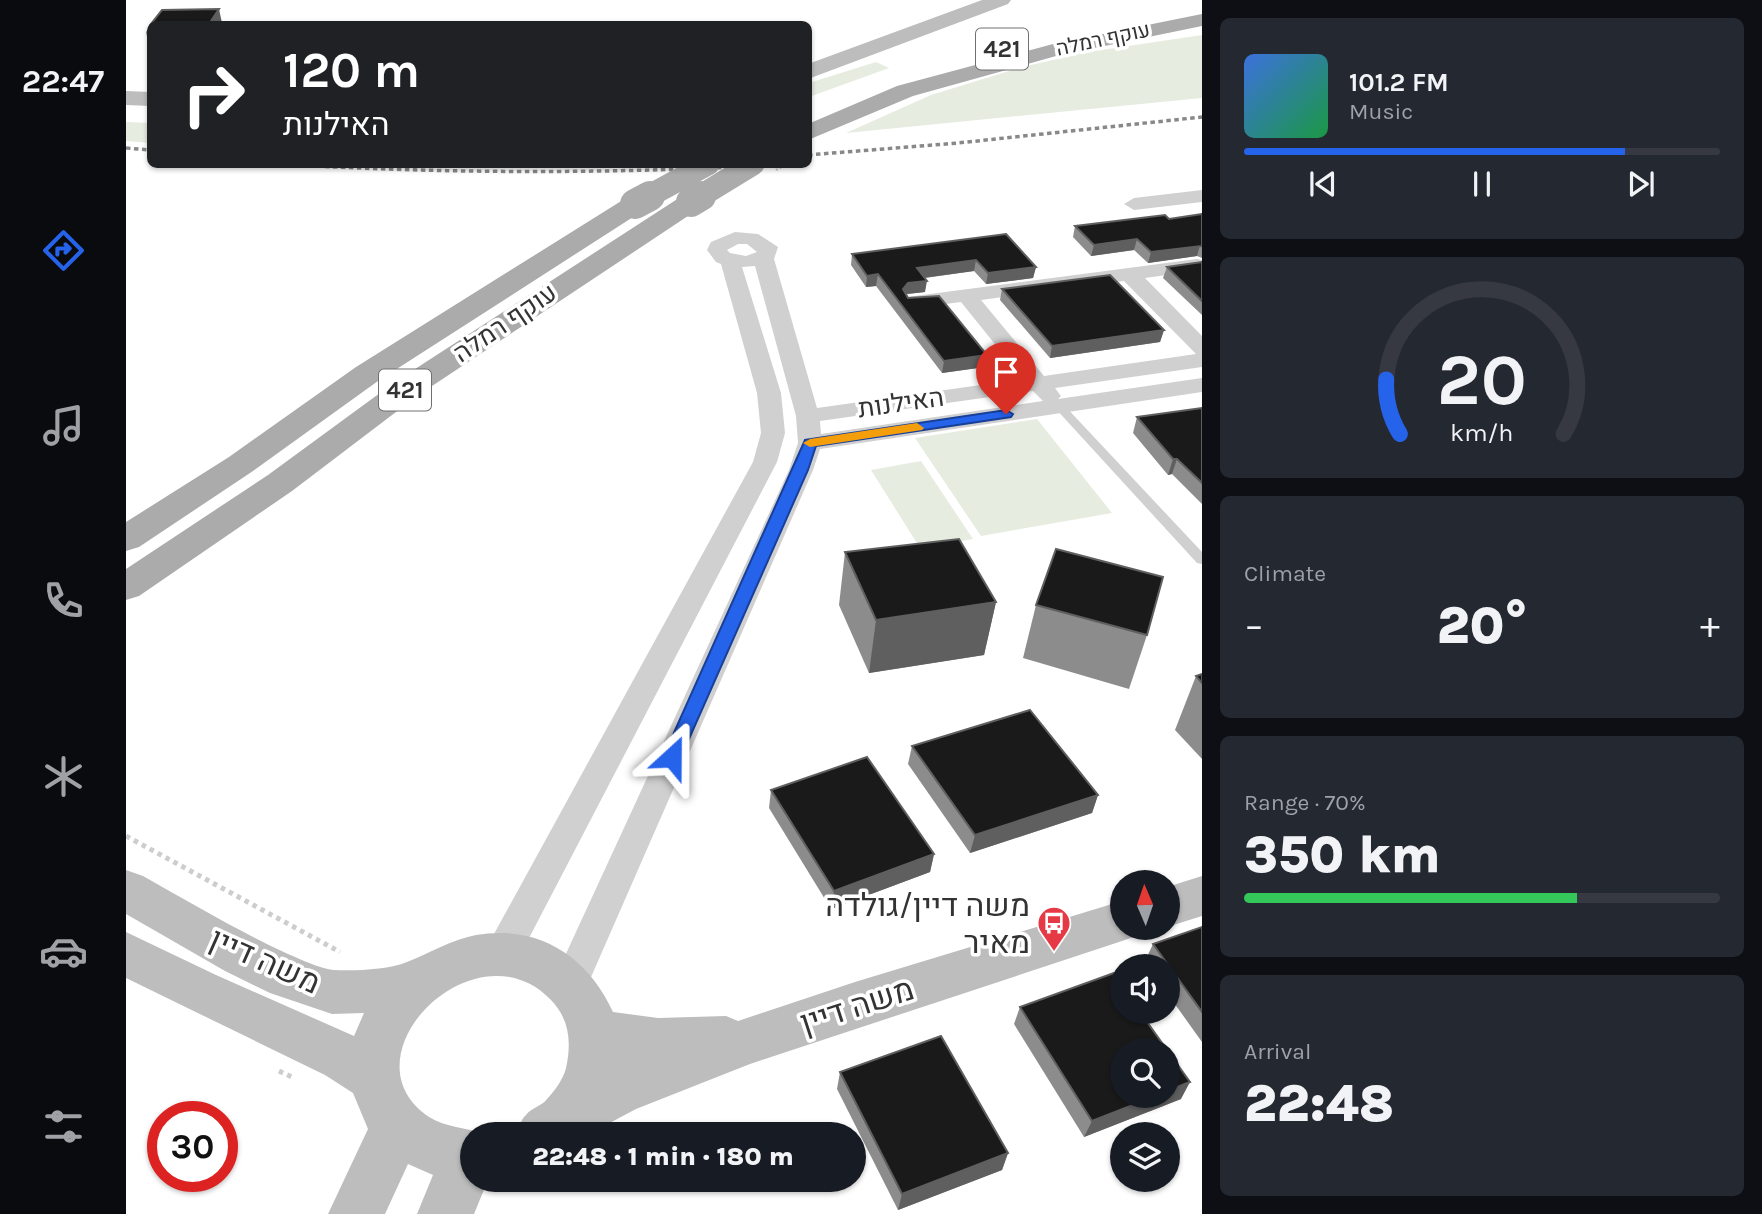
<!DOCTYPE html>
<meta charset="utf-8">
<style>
body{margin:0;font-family:Karla,Heebo,sans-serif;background:#242831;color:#f1f3f6;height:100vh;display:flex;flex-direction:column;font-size:26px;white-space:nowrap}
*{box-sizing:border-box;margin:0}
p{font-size:23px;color:#9ea1a6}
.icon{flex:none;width:38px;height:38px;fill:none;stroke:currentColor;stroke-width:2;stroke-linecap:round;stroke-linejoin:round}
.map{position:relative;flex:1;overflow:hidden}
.panel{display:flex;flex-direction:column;gap:18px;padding:18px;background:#0d0f14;width:560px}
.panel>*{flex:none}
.guide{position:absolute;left:21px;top:21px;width:665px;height:147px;border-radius:10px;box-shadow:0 2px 5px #0004;background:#202124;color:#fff;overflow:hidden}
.needle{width:46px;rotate:358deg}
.controls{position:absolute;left:984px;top:870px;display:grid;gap:14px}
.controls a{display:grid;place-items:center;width:70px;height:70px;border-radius:50%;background:#171b24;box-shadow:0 2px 5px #0004;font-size:35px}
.speed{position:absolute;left:21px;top:1101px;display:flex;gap:14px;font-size:35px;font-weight:700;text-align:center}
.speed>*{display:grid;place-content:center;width:91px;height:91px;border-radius:50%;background:#171b24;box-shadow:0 2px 5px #0004;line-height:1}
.speed .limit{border:10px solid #d22;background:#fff;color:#111}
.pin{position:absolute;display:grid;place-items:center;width:60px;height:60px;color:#fff;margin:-72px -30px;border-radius:50% 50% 50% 0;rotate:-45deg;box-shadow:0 0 7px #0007}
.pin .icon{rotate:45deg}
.me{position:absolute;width:77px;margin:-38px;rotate:24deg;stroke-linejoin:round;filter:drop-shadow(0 0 5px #0008)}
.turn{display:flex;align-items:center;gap:24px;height:147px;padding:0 21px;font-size:32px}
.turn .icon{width:91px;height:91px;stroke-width:2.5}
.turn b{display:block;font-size:49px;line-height:60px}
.big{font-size:52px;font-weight:800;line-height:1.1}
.panel .card{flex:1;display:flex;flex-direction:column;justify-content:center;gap:10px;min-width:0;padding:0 24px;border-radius:10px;background:#242831}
.panel .dial{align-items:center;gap:0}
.dial svg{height:182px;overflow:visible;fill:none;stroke:#363941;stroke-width:7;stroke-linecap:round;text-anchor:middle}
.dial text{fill:#f1f3f6;stroke:none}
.song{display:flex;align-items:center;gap:21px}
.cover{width:84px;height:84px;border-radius:10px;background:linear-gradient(135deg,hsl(220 70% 55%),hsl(140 70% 35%))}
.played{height:7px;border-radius:4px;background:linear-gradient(90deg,#2563eb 80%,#363941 80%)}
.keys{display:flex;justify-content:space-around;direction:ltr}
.heat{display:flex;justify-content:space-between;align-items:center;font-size:38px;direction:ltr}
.charge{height:10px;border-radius:5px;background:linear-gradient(90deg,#34c759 70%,#363941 0)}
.trip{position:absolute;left:334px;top:1122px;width:406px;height:70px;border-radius:35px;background:#171b24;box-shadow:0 2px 5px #0004;font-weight:800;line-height:70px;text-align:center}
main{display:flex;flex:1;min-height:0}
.tabs{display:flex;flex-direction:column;width:126px;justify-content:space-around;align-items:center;background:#090b0e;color:#9ea1a6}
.tabs .icon{width:49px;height:49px}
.tabs .current{color:#2563eb}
.tabs b{font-size:32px;color:#f1f3f6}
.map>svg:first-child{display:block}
.green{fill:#e6ecdf}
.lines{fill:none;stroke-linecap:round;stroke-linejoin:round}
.path{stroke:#cdcdcd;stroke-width:5;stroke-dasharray:4.5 4.5;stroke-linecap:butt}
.lane{fill:#d0d0d0;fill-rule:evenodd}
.street{fill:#d0d0d0;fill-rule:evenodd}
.secondary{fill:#bdbdbd;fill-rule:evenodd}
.primary{fill:#ababab;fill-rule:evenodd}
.rail{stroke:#888;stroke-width:3.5;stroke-dasharray:4.5 3.5;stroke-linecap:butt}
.path-bridge{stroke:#cdcdcd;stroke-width:2.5;stroke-dasharray:2 2;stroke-linecap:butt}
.primary-bridge-far1{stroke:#ababab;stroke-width:23}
.primary-bridge{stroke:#ababab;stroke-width:30}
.wall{fill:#8c8c8c}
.shaded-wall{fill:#5f5f5f}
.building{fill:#1a1a1a;stroke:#5f5f5f;stroke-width:2}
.route{fill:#2563eb;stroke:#184099;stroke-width:2}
.slow{fill:#f59e0b}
.labels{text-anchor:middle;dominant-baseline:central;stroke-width:7;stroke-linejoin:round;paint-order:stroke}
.far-street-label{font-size:21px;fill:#333;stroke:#fff}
.shield{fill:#fff;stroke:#707070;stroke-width:2}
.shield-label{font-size:24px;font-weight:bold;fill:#333}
.street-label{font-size:26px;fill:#333;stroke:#fff}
.near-poi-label{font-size:32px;fill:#333;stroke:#fff;text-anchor:end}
.near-street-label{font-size:32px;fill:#333;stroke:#fff}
</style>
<main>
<nav class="tabs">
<b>22:47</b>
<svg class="icon current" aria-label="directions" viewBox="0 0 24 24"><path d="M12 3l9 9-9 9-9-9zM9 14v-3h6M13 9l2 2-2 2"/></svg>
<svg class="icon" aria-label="music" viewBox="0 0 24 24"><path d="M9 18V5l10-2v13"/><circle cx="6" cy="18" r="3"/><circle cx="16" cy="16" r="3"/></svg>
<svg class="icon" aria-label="phone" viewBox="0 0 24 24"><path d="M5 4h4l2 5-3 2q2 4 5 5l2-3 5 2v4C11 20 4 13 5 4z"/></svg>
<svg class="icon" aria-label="climate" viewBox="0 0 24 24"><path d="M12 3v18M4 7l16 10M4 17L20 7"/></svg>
<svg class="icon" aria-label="car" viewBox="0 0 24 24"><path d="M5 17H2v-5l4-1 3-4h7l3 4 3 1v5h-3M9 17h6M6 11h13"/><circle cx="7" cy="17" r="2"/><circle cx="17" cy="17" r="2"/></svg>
<svg class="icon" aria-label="filters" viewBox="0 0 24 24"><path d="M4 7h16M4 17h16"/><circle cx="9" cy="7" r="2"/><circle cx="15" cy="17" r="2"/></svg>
</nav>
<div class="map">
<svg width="1076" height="1214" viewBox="0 0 1076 1214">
<rect width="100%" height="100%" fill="#fff"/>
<g class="green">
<polygon points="1076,35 1076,98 720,133 805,95 896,67 962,52"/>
<polygon points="750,62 763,68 683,97 683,83"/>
<polygon points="0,122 24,123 24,143 0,141"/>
<polygon points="911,419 986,513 855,536 789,438"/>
<polygon points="795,461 847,539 794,548 745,470"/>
</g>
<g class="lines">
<g class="path">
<polyline points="0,836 214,952"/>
<polyline points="153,1071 168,1078"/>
</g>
<polygon class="lane" points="933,402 937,404 1076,552 1076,564 1071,563 929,408 927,406"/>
<g class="street">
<polygon points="1076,190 1076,202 1008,210 998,204 1008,198"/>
<path d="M609,232L632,234L652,247L648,259L691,408L897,379L835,302L789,308L781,307L778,302L781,297L1071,259L1076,260V270L1019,278L1076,336V367L929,388L935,396L932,399L1076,378V392L694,449L687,470L462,984L457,995L444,1000L431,995L426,984L663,470L672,443L670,416L629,266L616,267L655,393L659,433L651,462L389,965L376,970L363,965L358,954L363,943L627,462L635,433L631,393L595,264L590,262L581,250L585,242ZM612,244H621L631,252L620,256L604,253L601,250ZM998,281L1070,354L918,376L855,300ZM907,391L917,401L695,434L694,421Z"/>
</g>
<g class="secondary">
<polygon points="856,0 885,0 882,4 682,79 682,64"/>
<polygon points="0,91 24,92 24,106 0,105"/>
<path d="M0,870L17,876C65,903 112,931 162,954C176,960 193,968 207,970C228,971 262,970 281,962C304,953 325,940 350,935C413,924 462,957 487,1012L532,1018L600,1016L612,1021L729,982L996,901V928H1017L1013,935L996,941L624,1064L510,1109L463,1134H391C393,1128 395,1119 400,1115C405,1108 416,1106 421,1099C428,1092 438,1078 440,1068C446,1041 443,1018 424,999C348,922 214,1057 303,1117C320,1128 340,1127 358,1134H346V1180H362L348,1214H291L307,1175L282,1164L259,1214H202L242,1129L227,1093L199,1075L0,978V932L90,975L228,1036L238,1013L206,1014L144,993L99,971L0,914Z"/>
<polygon points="1076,876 1076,916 1041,927 1041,887"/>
</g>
<g class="primary">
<polygon points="1076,14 1076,26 930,56 787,96 682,140 682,124 771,86 927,44"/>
<polygon points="565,194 574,196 578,202 574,208 291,396 166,491 13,596 0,600 0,569 142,475 269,382 556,196"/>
<polygon points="509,196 518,198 522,204 518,210 252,381 127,471 13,547 0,551 0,522 103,457 230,367 500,198"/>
</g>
<g class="rail">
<polyline points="0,148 24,150"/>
<polyline points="682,155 832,143 1076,117"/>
<path d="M151,164C323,174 495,174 667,164"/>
</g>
<polyline class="path-bridge" points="650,170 661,164"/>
<g class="primary-bridge-far1">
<polyline points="521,197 582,164"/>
<polyline points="573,197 627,164"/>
</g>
<g class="primary-bridge">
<polyline points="565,202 575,196"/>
<polyline points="509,204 524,196"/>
</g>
</g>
<g class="wall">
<polygon points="24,26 24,46 23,46 20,32"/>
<polygon points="1076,214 1076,258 1071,256 1022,263 1008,250 965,256 947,237 949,226 1043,219"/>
<polygon points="880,234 910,267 907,278 860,284 848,271 799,278 799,292 781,294 782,298 859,367 816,373 750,286 740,287 725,265 726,254"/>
<polygon points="1076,262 1076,315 1037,278 1041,267"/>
<polygon points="876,289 1038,330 1034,342 924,358 874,300"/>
<polygon points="1076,408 1076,504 1046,474 1042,475 1007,433 1011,417"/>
<polygon points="719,552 870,602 858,655 743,673 713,605"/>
<polygon points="910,605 1021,635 1003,689 897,658"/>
<polygon points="1076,674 1076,759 1049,730 1070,676"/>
<polygon points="786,746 972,795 966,813 844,853 782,764"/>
<polygon points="645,790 808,854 804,872 705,909 643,808"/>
<polygon points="1076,927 1076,1042 1041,993 1041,966 1022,966 1019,961 1027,944"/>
<polygon points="894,1007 1055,1099 958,1137 888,1024"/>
<polygon points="714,1072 882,1153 876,1170 772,1210 711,1089"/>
</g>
<g class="shaded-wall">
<polygon points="93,9 96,23 95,24 83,24"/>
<polygon points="1011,239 1008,250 965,256 968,245"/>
<polygon points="1074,245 1071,256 1022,263 1025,252"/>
<polygon points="850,260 848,271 789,279 791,268"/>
<polygon points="910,267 907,278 860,284 862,273"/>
<polygon points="752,274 750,286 740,287 741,276"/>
<polygon points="801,281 799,292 781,294 777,289 782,283"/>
<polygon points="1038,330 1034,342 924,358 926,346"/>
<polygon points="861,355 859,367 816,373 818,361"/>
<polygon points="1047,459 1051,459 1046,474 1042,475"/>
<polygon points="870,602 858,655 743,673 750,620"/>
<polygon points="972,795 966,813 844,853 849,835"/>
<polygon points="808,854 804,872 705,909 708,891"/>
<polygon points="1064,1082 1055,1099 958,1137 966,1121 1030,1096 1041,1096 1041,1091"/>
<polygon points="882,1153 876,1170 772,1210 776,1194"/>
</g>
<g class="building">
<polygon points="93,9 83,24 25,24 36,10"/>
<polygon points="1076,214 1076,246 1025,252 1011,239 968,245 949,226 1039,215 1043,219"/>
<polygon points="880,234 910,267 862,273 850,260 791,268 801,281 782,283 777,289 782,298 813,296 861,355 818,361 752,274 741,276 726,254"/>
<polygon points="1076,262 1076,301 1041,267"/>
<polygon points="984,275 1038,330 926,346 876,289"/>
<polygon points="1076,408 1076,483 1051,459 1047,459 1011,417"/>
<polygon points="833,539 870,602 750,620 719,552"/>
<polygon points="930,549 1037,577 1021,635 910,605"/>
<polygon points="1076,674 1076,683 1070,676"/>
<polygon points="904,710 972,795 849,835 786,746"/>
<polygon points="741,757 808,854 708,891 645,790"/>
<polygon points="1076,927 1076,1012 1027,944"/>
<polygon points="988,973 996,985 996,1012 1014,1012 1041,1050 996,1050 996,1096 1030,1096 966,1121 894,1007"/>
<polygon points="815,1036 882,1153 776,1194 714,1072"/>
<polygon points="1041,1050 1064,1082 1041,1091"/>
</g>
<polygon class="route" points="880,410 887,414 885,417 690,446 682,470 555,757 552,761 540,761 537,757 679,440"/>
<polygon class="slow" points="791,423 798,428 796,430 684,447 677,443 684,439"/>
<defs>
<symbol id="bus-pin" viewBox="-11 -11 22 30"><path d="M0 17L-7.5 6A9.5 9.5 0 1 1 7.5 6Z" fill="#e63946" stroke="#fff"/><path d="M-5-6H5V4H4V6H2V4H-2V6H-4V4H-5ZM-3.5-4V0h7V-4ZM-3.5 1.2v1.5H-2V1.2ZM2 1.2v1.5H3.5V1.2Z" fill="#fff"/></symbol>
</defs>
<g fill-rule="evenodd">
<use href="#bus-pin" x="909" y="904" width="38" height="52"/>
</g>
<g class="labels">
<g class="far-street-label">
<text transform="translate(977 39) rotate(-12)">עוקף רמלה</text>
</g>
<g class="shield">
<rect x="850" y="28.5" width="52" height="41" rx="5"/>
<rect x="253" y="369.5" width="52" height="41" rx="5"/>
</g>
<g class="shield-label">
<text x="876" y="49">421</text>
<text x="279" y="390">421</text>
</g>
<g class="street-label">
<text transform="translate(379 323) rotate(-34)">עוקף רמלה</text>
<text transform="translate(775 403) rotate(-8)">האילנות</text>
</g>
<g class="near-poi-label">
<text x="904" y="905">משה דיין/גולדה<tspan x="904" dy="37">מאיר</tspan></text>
</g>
<g class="near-street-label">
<text transform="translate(139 961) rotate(24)">משה דיין</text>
<text transform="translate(731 1006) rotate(-18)">משה דיין</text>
</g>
</g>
</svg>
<div class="controls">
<a><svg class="needle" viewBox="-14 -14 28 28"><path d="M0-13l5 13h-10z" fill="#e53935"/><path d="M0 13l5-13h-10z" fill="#9ea1a6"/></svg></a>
<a><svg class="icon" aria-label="sound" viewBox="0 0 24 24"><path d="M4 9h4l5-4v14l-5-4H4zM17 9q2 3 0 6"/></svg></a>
<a><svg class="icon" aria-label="search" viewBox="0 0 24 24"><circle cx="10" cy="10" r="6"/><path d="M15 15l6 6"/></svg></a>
<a><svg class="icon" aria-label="layers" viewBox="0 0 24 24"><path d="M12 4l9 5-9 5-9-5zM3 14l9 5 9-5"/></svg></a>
</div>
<div class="speed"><div class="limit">30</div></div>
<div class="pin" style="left:880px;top:414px;background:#d93025"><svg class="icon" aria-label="arrive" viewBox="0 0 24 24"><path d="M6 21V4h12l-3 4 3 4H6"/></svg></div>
<svg class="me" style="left:546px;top:757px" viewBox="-20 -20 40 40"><path d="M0-17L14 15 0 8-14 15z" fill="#2563eb" stroke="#fff" stroke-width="4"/></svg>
<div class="trip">22:48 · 1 min · 180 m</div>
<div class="guide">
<div class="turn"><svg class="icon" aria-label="right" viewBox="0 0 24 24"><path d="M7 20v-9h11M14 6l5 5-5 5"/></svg><div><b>120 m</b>האילנות</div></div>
</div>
</div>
<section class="panel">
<div class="card">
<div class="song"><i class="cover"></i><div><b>101.2 FM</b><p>Music</p></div></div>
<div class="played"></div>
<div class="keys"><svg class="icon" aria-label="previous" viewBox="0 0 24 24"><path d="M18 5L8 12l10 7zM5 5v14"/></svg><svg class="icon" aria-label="pause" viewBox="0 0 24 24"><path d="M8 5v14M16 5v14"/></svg><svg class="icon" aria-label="next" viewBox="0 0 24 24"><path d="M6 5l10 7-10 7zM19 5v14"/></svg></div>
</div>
<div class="card dial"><svg viewBox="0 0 100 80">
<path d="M14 69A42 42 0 1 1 86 69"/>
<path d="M14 69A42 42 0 0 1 8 45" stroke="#2563eb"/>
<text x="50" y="56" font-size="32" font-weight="700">20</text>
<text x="50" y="72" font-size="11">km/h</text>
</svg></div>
<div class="card"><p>Climate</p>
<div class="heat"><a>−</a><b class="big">20°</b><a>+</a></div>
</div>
<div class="card"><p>Range · 70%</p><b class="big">350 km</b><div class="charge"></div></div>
<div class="card"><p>Arrival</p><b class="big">22:48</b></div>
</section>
</main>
